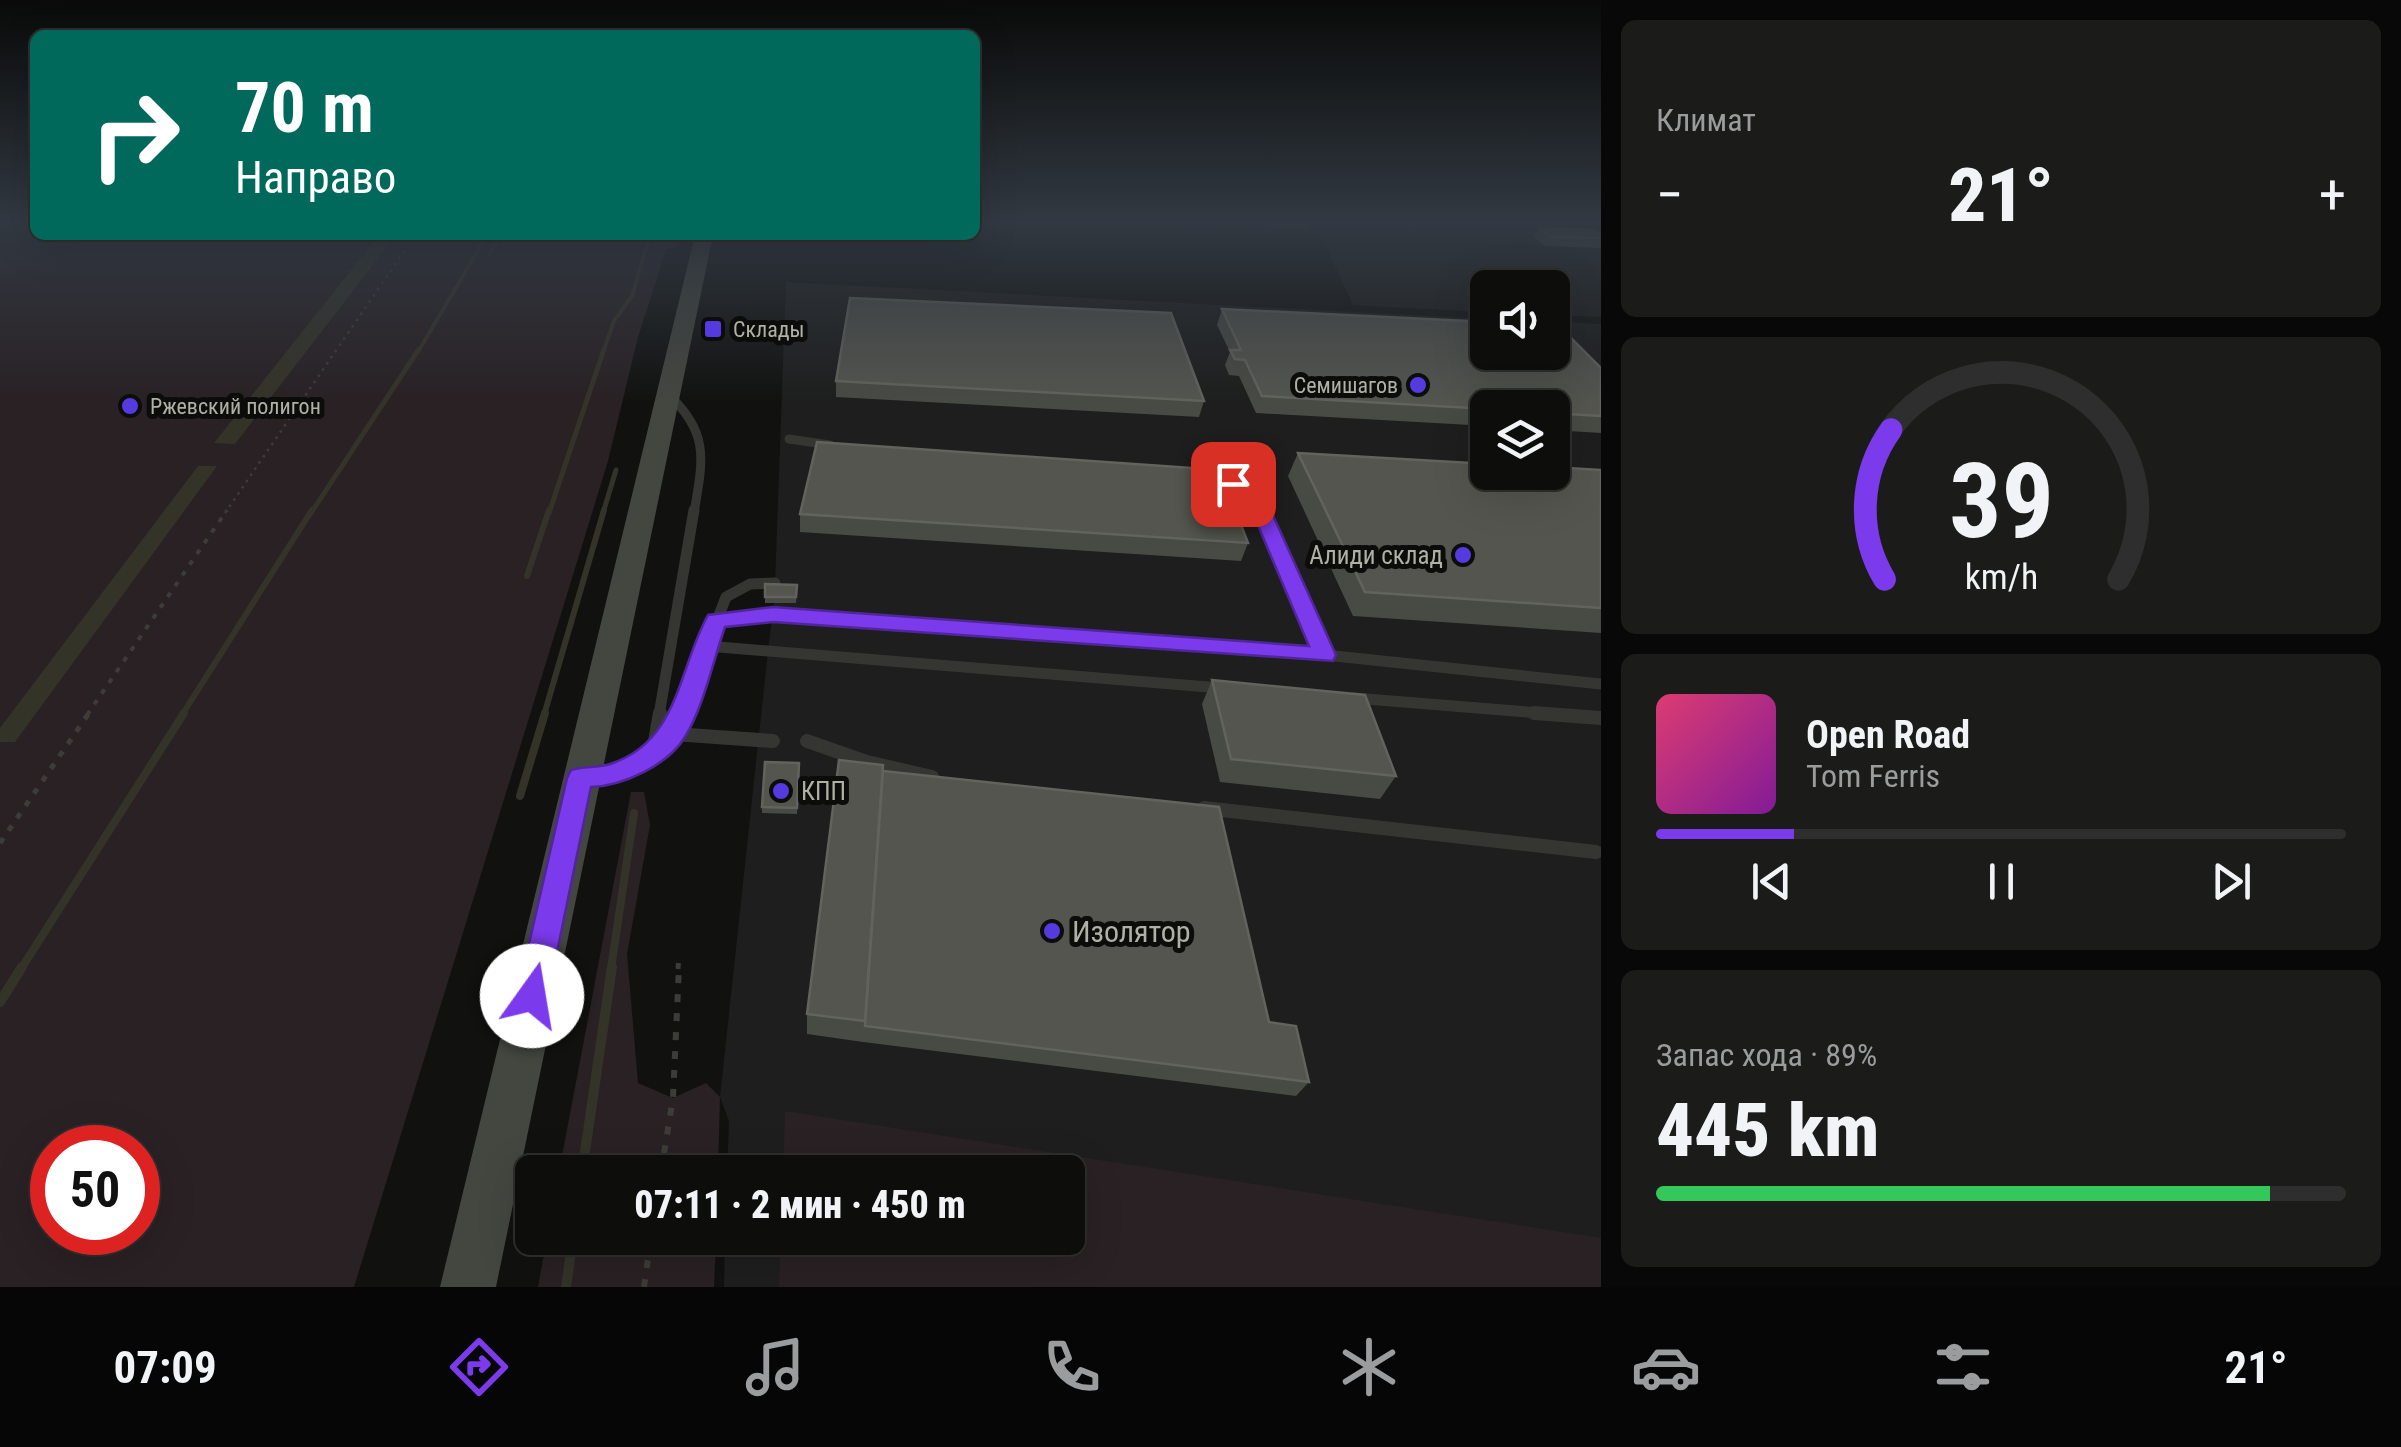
<!DOCTYPE html>
<html lang="ru">
<meta charset="utf-8">
<style>
body{margin:0;font-family:"Roboto Condensed",sans-serif;background:#1b1c1a;color:#f1f3f6;height:100vh;display:flex;flex-direction:column;font-size:38px;white-space:nowrap}
*{box-sizing:border-box;margin:0}
p{font-size:32px;color:#9a9c9d}
.icon{flex:none;width:55px;height:55px;fill:none;stroke:currentColor;stroke-width:2;stroke-linecap:round;stroke-linejoin:round}
.map{position:relative;flex:1;overflow:hidden}
.details{display:flex;flex-direction:column;gap:20px;padding:20px;background:#070807;width:800px}
.details>*{flex:none}
.banner{position:absolute;left:30px;top:30px;width:950px;height:210px;border-radius:15px;box-shadow:0 10px 40px #0002,0 0 0 2px #2d2e2d;background:#00695c;color:#fff;overflow:hidden}
.fabs{position:absolute;left:1470px;top:270px;display:grid;gap:20px}
.fabs a{display:grid;place-items:center;width:100px;height:100px;border-radius:15px;background:#0d0e0c;box-shadow:0 10px 40px #0002,0 0 0 2px #2d2e2d;font-size:50px}
.speed{position:absolute;left:30px;top:1125px;display:flex;gap:20px;font-size:50px;font-weight:700;text-align:center}
.speed>*{display:grid;place-content:center;width:130px;height:130px;border-radius:50%;background:#0d0e0c;box-shadow:0 10px 40px #0002,0 0 0 2px #2d2e2d;line-height:1}
.speed .limit{border:15px solid #d22;background:#fff;color:#111}
.pin{position:absolute;display:grid;place-items:center;width:85px;height:85px;color:#fff;margin:-42px;border-radius:20px;box-shadow:0 5px 15px #0006}
.me{position:absolute;width:110px;margin:-55px;rotate:13deg;stroke-linejoin:round;filter:drop-shadow(0 0 8px #0008)}
.turn{display:flex;align-items:center;gap:35px;height:210px;padding:0 40px;font-size:45px}
.turn .icon{width:130px;height:130px;stroke-width:2.5}
.turn b{display:block;font-size:70px;line-height:85px}
.big{font-size:75px;font-weight:800;line-height:1.1}
.details .tile{flex:1;display:flex;flex-direction:column;justify-content:center;gap:15px;min-width:0;padding:0 35px;border-radius:15px;background:#1b1c1a}
.details .dial{align-items:center;gap:0}
.dial svg{height:260px;overflow:visible;fill:none;stroke:#2d2e2d;stroke-width:7;stroke-linecap:round;text-anchor:middle}
.dial text{fill:#f1f3f6;stroke:none}
.song{display:flex;align-items:center;gap:30px}
.cover{width:120px;height:120px;border-radius:15px;background:linear-gradient(135deg,hsl(340 70% 55%),hsl(290 70% 35%))}
.played{height:10px;border-radius:5px;background:linear-gradient(90deg,#7c3aed 20%,#2d2e2d 20%)}
.keys{display:flex;justify-content:space-around;direction:ltr}
.heat{display:flex;justify-content:space-between;align-items:center;font-size:55px;direction:ltr}
.charge{height:15px;border-radius:8px;background:linear-gradient(90deg,#34c759 89%,#2d2e2d 0)}
.trip{position:absolute;left:515px;top:1155px;width:570px;height:100px;border-radius:15px;background:#0d0e0c;box-shadow:0 10px 40px #0002,0 0 0 2px #2d2e2d;font-weight:800;line-height:100px;text-align:center}
.menu{display:flex;height:160px;justify-content:space-around;align-items:center;background:#050605;color:#9a9c9d}
.menu .icon{width:70px;height:70px}
.menu .current{color:#7c3aed}
.menu b{font-size:45px;color:#f1f3f6}
main{display:flex;flex:1;min-height:0}
.map>svg:first-child{display:block}
.built{fill:#1d1e1d;fill-rule:evenodd}
.green{fill:#292124;fill-rule:evenodd}
.water{fill:#343328}
.lines{fill:none;stroke-linecap:round;stroke-linejoin:round}
.stream-far4{stroke:#343328;stroke-width:4}
.stream-far3{stroke:#343328;stroke-width:5}
.stream-far2{stroke:#343328;stroke-width:6}
.stream-far1{stroke:#343328;stroke-width:8}
.stream{stroke:#343328;stroke-width:10}
.path-far3{stroke:#3c3d38;stroke-width:2.5;stroke-dasharray:2.5 5;stroke-linecap:butt}
.path-far2{stroke:#3c3d38;stroke-width:4;stroke-dasharray:5 8;stroke-linecap:butt}
.path-far1{stroke:#3c3d38;stroke-width:5;stroke-dasharray:6 9;stroke-linecap:butt}
.path{stroke:#3c3d38;stroke-width:6;stroke-dasharray:8 11;stroke-linecap:butt}
.service-far2{stroke:#353632;stroke-width:9}
.service-far1{stroke:#353632;stroke-width:11}
.service{stroke:#353632;stroke-width:14}
.minor{fill:#353632;fill-rule:evenodd}
.secondary{fill:#444640;fill-rule:evenodd}
.wall{fill:#484a44}
.building{fill:#53554e;stroke:#61635c;stroke-width:2.5}
.route{fill:#7c3aed;stroke:#51269a;stroke-width:2.5}
.poi-dot{fill:#553ae0;stroke:#0c0d0b;stroke-width:4}
.labels{text-anchor:middle;dominant-baseline:central;stroke-width:10;stroke-linejoin:round;paint-order:stroke}
.far-poi-label{font-size:22px;fill:#aeb1a3;stroke:#0c0d0b;text-anchor:start}
.poi-label{font-size:25px;fill:#aeb1a3;stroke:#0c0d0b;text-anchor:end}
.near-poi-label{font-size:30px;fill:#aeb1a3;stroke:#0c0d0b;text-anchor:start}
</style>
<main>
<div class="map">
<svg width="1601" height="1287" viewBox="0 0 1601 1287">
<rect width="100%" height="100%" fill="#111210"/>
<g class="built">
<polygon points="1101,223 1310,223 1317,235"/>
<polygon points="1315,223 1601,229 1601,317 1553,315 1552,288 1488,288 1487,312 1353,305"/>
<path d="M786,282L1487,319L1488,352H1552L1553,322L1601,324V1287H724L725,1238H1068V1172H727L729,1121L720,1097L768,651L774,603L796,602L775,583ZM1488,408H1552V472H1488Z"/>
</g>
<g class="green">
<path d="M0,223H35V235H682L679,246L666,250L638,337L608,461L354,1287H0ZM52,1148H138V1232H52Z"/>
<polygon points="631,792 644,792 650,825 627,954 638,1083 673,1098 706,1083 720,1097 718,1172 559,1172"/>
<polygon points="785,1111 1601,1238 1601,1287 779,1287 781,1238 1068,1238 1068,1172 783,1172"/>
<polygon points="547,1238 716,1238 714,1287 538,1287"/>
</g>
<g class="water">
<polygon points="379,235 396,235 235,444 214,443"/>
<polygon points="198,466 217,466 15,742 0,742 0,728"/>
</g>
<g class="lines">
<g class="stream-far4">
<polyline points="490,254 500,235"/>
<polyline points="418,352 487,235"/>
<polyline points="603,352 614,321 632,296 650,235"/>
</g>
<g class="stream-far3">
<polyline points="311,513 419,349"/>
<polyline points="549,513 604,349"/>
<polyline points="603,513 616,470"/>
</g>
<g class="stream-far2">
<polyline points="527,576 549,510"/>
<polyline points="182,715 312,510"/>
<polyline points="544,715 604,510"/>
</g>
<g class="stream-far1">
<polyline points="520,796 545,713"/>
<polyline points="21,969 184,713"/>
<polyline points="611,969 634,813"/>
</g>
<g class="stream">
<polyline points="0,1002 22,967"/>
<polyline points="582,1172 612,967"/>
<polyline points="566,1287 573,1238"/>
</g>
<polyline class="path-far3" points="225,513 415,235"/>
<polyline class="path-far2" points="87,715 227,510"/>
<g class="path-far1">
<polyline points="0,843 89,713"/>
<polyline points="678,969 679,955"/>
</g>
<g class="path">
<polyline points="661,1172 673,1098 679,967"/>
<polyline points="644,1287 651,1238"/>
</g>
<g class="service-far2">
<path d="M670,396C711,435 702,463 694,513"/>
<polyline points="789,439 830,445"/>
<path d="M1212,477C1233,483 1254,492 1263,513"/>
</g>
<g class="service-far1">
<polyline points="1262,510 1325,655"/>
<polyline points="716,620 773,615 1325,655 1601,684"/>
<polyline points="707,646 1221,688"/>
<polyline points="1354,698 1565,715"/>
<polyline points="659,715 694,510"/>
<polyline points="681,715 726,597 750,584 775,583"/>
</g>
<g class="service">
<polyline points="1534,713 1601,718"/>
<polyline points="674,734 682,713"/>
<polyline points="807,741 867,762 932,777"/>
<polyline points="654,747 660,713"/>
<polyline points="590,777 625,767 674,734 773,741"/>
<polyline points="1204,808 1596,852"/>
</g>
<polygon class="minor" points="1406,223 1418,223 1420,226 1414,230"/>
<polygon class="secondary" points="695,235 713,235 496,1287 440,1287"/>
</g>
<g class="wall">
<polygon points="1266,223 1309,223 1306,229 1268,227"/>
<polygon points="1539,228 1601,235 1601,248 1545,246 1534,237"/>
<polygon points="1222,309 1601,368 1601,433 1552,430 1552,408 1488,408 1488,426 1256,413 1239,376 1229,375 1225,365 1230,352 1217,325"/>
<polygon points="836,381 1204,401 1199,417 836,397"/>
<polygon points="1298,453 1601,470 1601,633 1353,616 1288,476"/>
<polygon points="800,514 1248,543 1241,561 800,532"/>
<polygon points="765,584 797,585 796,603 765,603"/>
<polygon points="1212,680 1396,776 1380,799 1220,782 1202,704"/>
<polygon points="799,763 797,814 762,813 762,807"/>
<polygon points="883,771 1269,1022 1309,1082 1296,1096 863,1042 864,1034 863,1042 807,1034 807,1014"/>
</g>
<g class="building">
<polygon points="1539,228 1594,230 1601,235 1601,238 1550,237"/>
<polygon points="850,298 1171,313 1204,401 836,381"/>
<polygon points="1222,309 1488,322 1488,352 1552,352 1552,325 1559,326 1601,368 1601,416 1552,413 1552,408 1488,408 1488,409 1262,396 1245,360 1235,359 1230,350 1241,350"/>
<polygon points="817,442 1220,470 1248,543 800,514"/>
<polygon points="1298,453 1488,464 1488,472 1552,472 1552,467 1601,470 1601,608 1365,592"/>
<polygon points="765,584 797,585 796,597 765,597"/>
<polygon points="1212,680 1365,695 1396,776 1231,759"/>
<polygon points="839,760 883,765 865,1021 807,1014"/>
<polygon points="765,762 799,763 797,808 762,807"/>
<polygon points="883,771 1219,807 1269,1022 1296,1026 1309,1082 865,1026"/>
</g>
<linearGradient id="sky" x2="0" y2="1"><stop stop-color="#090a09"/><stop offset="0.55" stop-color="#323942"/><stop offset="1" stop-color="#323942" stop-opacity="0"/></linearGradient>
<rect width="1601" height="403" fill="url(#sky)"/>
<path class="route" d="M1226,480H1240L1267,502L1336,655L1333,661L773,622L725,627C713,661 704,706 685,737C668,765 623,786 591,787L548,996L543,1006L532,1011L521,1006L517,996L567,778L571,770C584,766 597,768 610,764C679,742 678,669 708,615L773,607L1309,646L1249,504L1226,487Z"/>
<g class="poi-dot">
<rect x="703" y="319" width="20" height="20" rx="5"/>
<circle cx="1418" cy="385" r="10"/>
<circle cx="130" cy="406" r="10"/>
<circle cx="1463" cy="555" r="10"/>
<circle cx="781" cy="791" r="10"/>
<circle cx="1052" cy="931" r="10"/>
</g>
<g class="labels">
<g class="far-poi-label">
<text x="733" y="329">Склады</text>
<text x="1398" y="385" text-anchor="end">Семишагов</text>
<text x="150" y="406">Ржевский полигон</text>
</g>
<g class="poi-label">
<text x="1443" y="555">Алиди склад</text>
<text x="801" y="791" text-anchor="start">КПП</text>
</g>
<g class="near-poi-label">
<text x="1072" y="931">Изолятор</text>
</g>
</g>
</svg>
<div class="fabs">
<a><svg class="icon" aria-label="sound" viewBox="0 0 24 24"><path d="M4 9h4l5-4v14l-5-4H4zM17 9q2 3 0 6"/></svg></a>
<a><svg class="icon" aria-label="layers" viewBox="0 0 24 24"><path d="M12 4l9 5-9 5-9-5zM3 14l9 5 9-5"/></svg></a>
</div>
<div class="speed"><div class="limit">50</div></div>
<div class="pin" style="left:1233px;top:484px;background:#d93025"><svg class="icon" aria-label="arrive" viewBox="0 0 24 24"><path d="M6 21V4h12l-3 4 3 4H6"/></svg></div>
<svg class="me" style="left:532px;top:996px" viewBox="-20 -20 40 40"><circle r="19" fill="#fff"/><path d="M0-13L10 11 0 6-10 11z" fill="#7c3aed"/></svg>
<div class="trip">07:11 · 2 мин · 450 m</div>
<div class="banner">
<div class="turn"><svg class="icon" aria-label="right" viewBox="0 0 24 24"><path d="M7 20v-9h11M14 6l5 5-5 5"/></svg><div><b>70 m</b>Направо</div></div>
</div>
</div>
<section class="details">
<div class="tile"><p>Климат</p>
<div class="heat"><a>−</a><b class="big">21°</b><a>+</a></div>
</div>
<div class="tile dial"><svg viewBox="0 0 100 80">
<path d="M14 69A42 42 0 1 1 86 69"/>
<path d="M14 69A42 42 0 0 1 16 23" stroke="#7c3aed"/>
<text x="50" y="56" font-size="32" font-weight="700">39</text>
<text x="50" y="72" font-size="11">km/h</text>
</svg></div>
<div class="tile">
<div class="song"><i class="cover"></i><div><b>Open Road</b><p>Tom Ferris</p></div></div>
<div class="played"></div>
<div class="keys"><svg class="icon" aria-label="previous" viewBox="0 0 24 24"><path d="M18 5L8 12l10 7zM5 5v14"/></svg><svg class="icon" aria-label="pause" viewBox="0 0 24 24"><path d="M8 5v14M16 5v14"/></svg><svg class="icon" aria-label="next" viewBox="0 0 24 24"><path d="M6 5l10 7-10 7zM19 5v14"/></svg></div>
</div>
<div class="tile"><p>Запас хода · 89%</p><b class="big">445 km</b><div class="charge"></div></div>
</section>
</main>
<nav class="menu">
<b>07:09</b>
<svg class="icon current" aria-label="directions" viewBox="0 0 24 24"><path d="M12 3l9 9-9 9-9-9zM9 14v-3h6M13 9l2 2-2 2"/></svg>
<svg class="icon" aria-label="music" viewBox="0 0 24 24"><path d="M9 18V5l10-2v13"/><circle cx="6" cy="18" r="3"/><circle cx="16" cy="16" r="3"/></svg>
<svg class="icon" aria-label="phone" viewBox="0 0 24 24"><path d="M5 4h4l2 5-3 2q2 4 5 5l2-3 5 2v4C11 20 4 13 5 4z"/></svg>
<svg class="icon" aria-label="climate" viewBox="0 0 24 24"><path d="M12 3v18M4 7l16 10M4 17L20 7"/></svg>
<svg class="icon" aria-label="car" viewBox="0 0 24 24"><path d="M5 17H2v-5l4-1 3-4h7l3 4 3 1v5h-3M9 17h6M6 11h13"/><circle cx="7" cy="17" r="2"/><circle cx="17" cy="17" r="2"/></svg>
<svg class="icon" aria-label="filters" viewBox="0 0 24 24"><path d="M4 7h16M4 17h16"/><circle cx="9" cy="7" r="2"/><circle cx="15" cy="17" r="2"/></svg>
<b>21°</b>
</nav>
